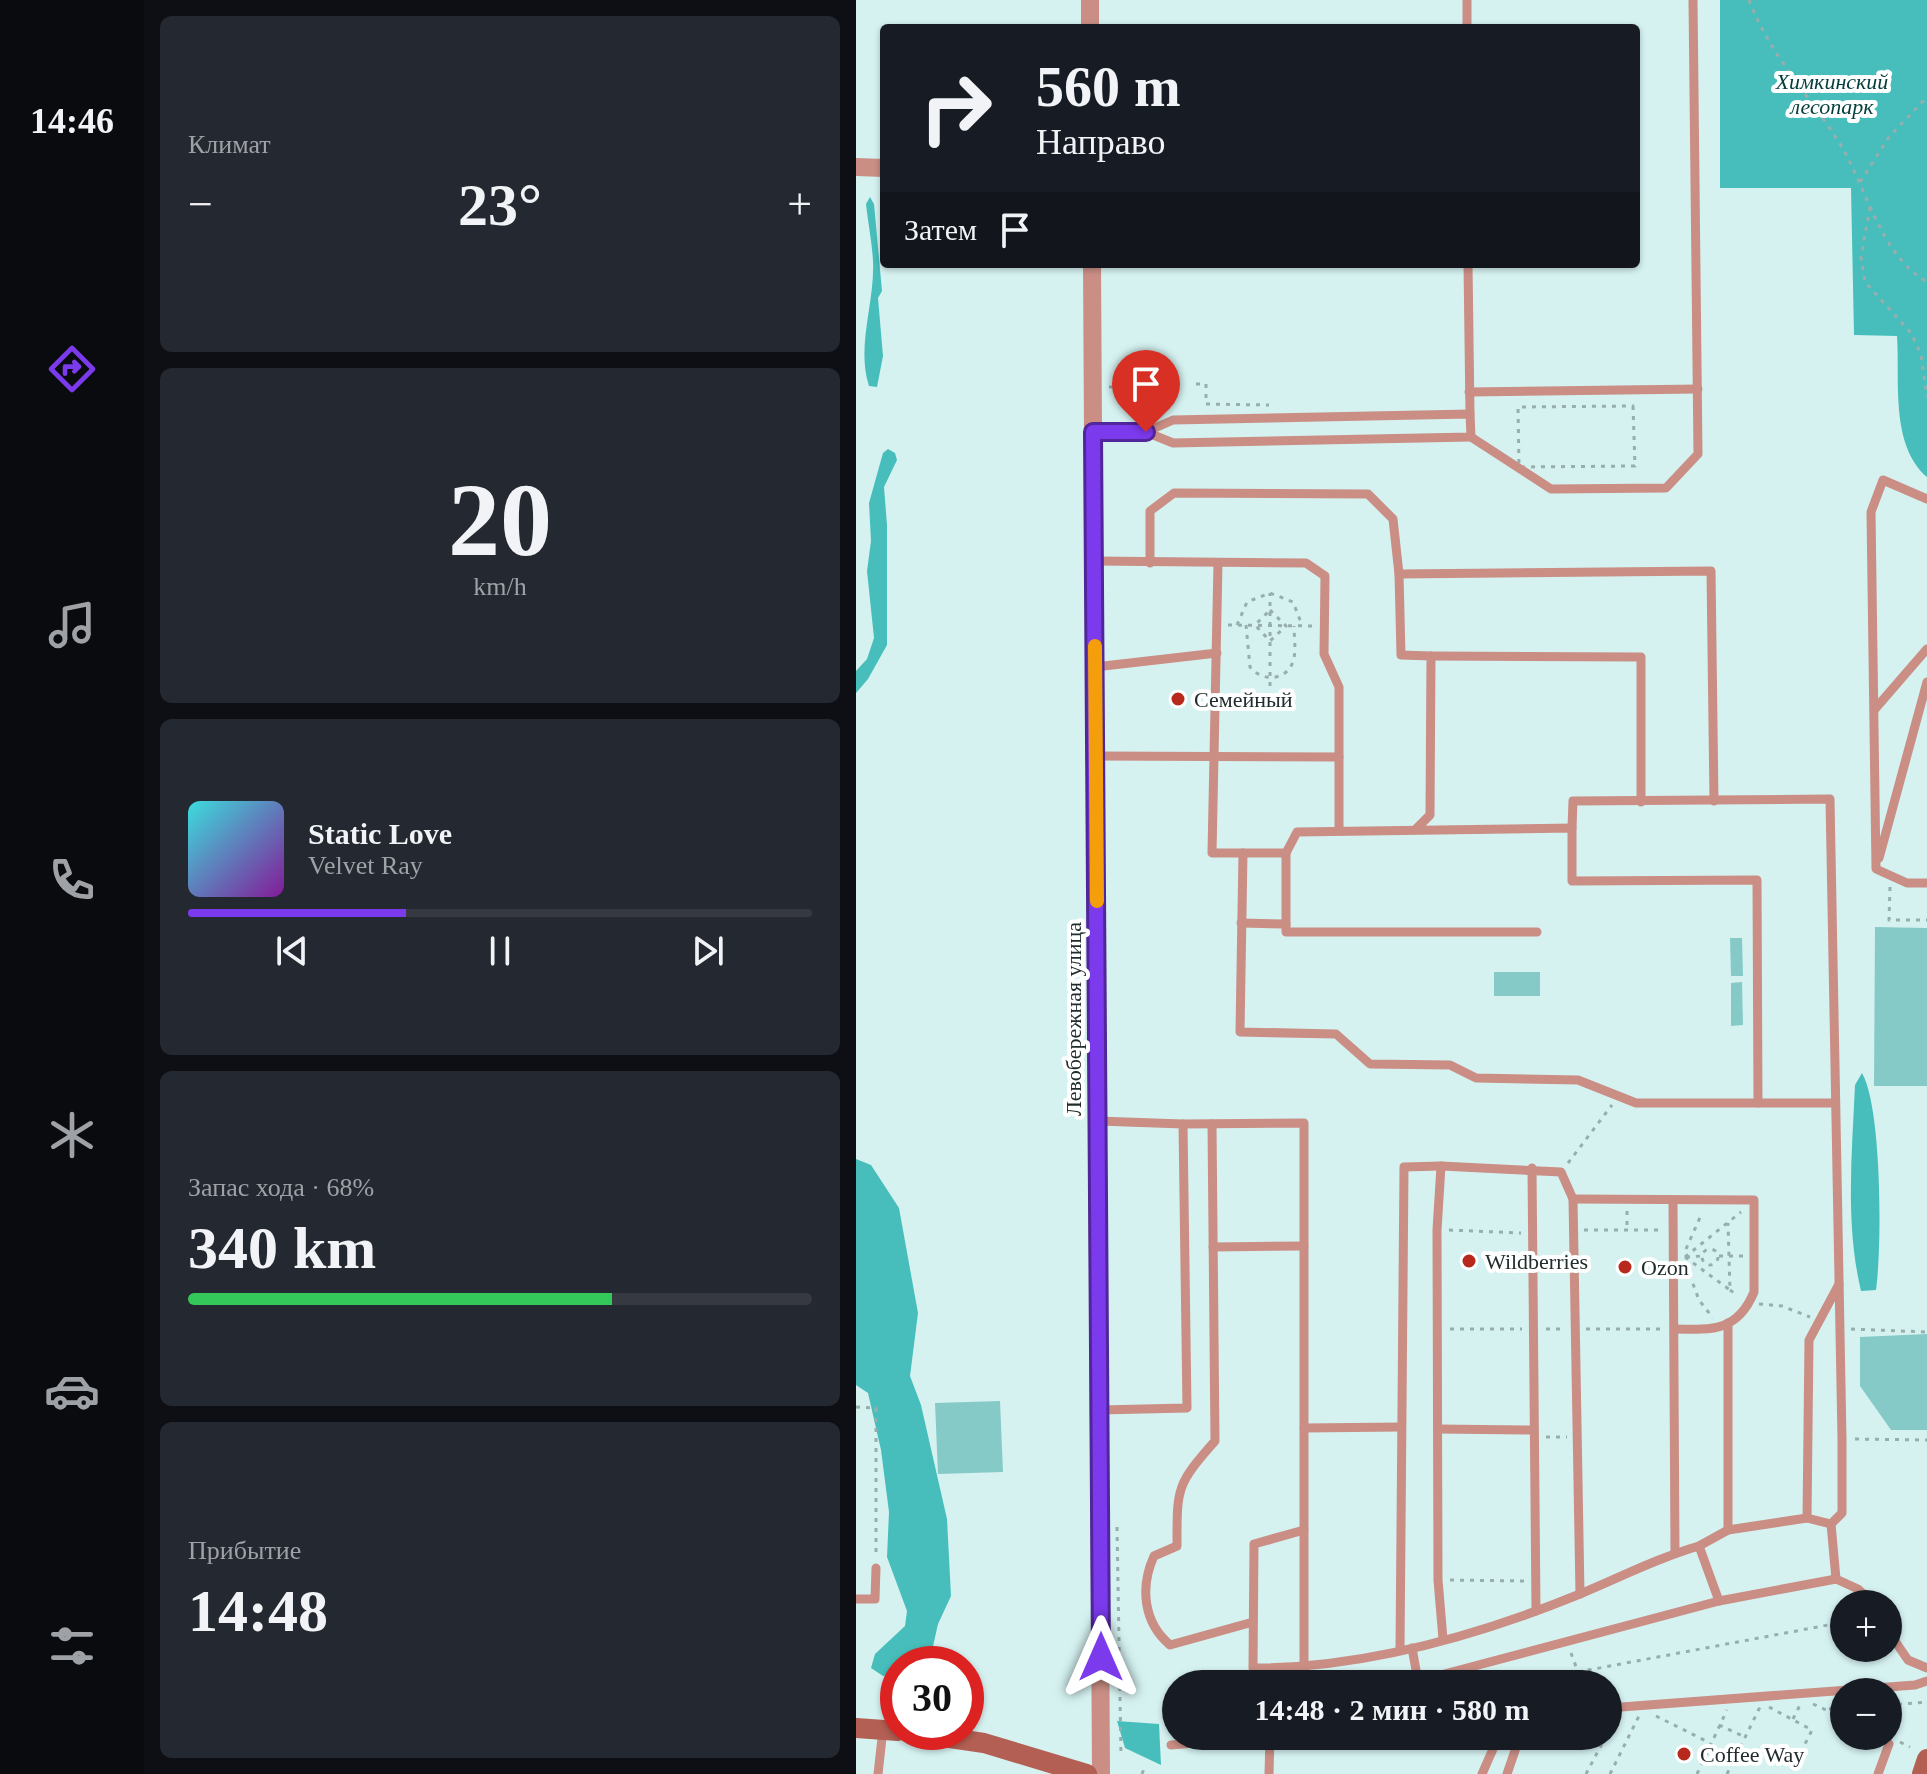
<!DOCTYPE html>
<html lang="ru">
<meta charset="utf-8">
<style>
body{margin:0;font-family:"Times New Roman",serif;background:#242831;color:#f1f3f6;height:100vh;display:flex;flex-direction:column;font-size:30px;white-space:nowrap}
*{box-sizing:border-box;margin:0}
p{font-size:26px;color:#9ea1a6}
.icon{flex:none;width:44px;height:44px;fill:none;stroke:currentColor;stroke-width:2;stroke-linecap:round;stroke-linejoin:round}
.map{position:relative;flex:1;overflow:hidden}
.panel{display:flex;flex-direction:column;gap:16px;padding:16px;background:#0d0f14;width:712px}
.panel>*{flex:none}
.guide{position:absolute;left:24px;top:24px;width:760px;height:244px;border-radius:8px;box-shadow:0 2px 6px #0004;background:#171b24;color:#f1f3f6;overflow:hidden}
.controls{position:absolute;left:974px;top:1590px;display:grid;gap:16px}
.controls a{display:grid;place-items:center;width:72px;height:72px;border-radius:50%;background:#171b24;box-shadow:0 2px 6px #0004;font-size:40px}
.speed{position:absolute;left:24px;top:1646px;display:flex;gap:16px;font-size:40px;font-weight:700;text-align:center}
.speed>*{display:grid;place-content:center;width:104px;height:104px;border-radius:50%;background:#171b24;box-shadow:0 2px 6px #0004;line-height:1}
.speed .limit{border:12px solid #d22;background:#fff;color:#111}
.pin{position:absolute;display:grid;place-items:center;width:68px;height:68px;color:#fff;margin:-82px -34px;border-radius:50% 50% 50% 0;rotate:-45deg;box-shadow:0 0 8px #0007}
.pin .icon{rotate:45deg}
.me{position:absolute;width:88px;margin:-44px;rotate:0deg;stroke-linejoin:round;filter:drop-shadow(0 0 6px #0008)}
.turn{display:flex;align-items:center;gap:28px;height:168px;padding:0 24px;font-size:36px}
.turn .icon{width:104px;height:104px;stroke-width:2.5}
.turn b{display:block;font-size:56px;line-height:68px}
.then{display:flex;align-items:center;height:76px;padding:0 24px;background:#0003;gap:16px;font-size:30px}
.big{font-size:60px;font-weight:700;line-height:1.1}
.panel .tile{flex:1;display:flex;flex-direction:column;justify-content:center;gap:12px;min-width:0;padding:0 28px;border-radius:12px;background:#242831}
.panel .dial{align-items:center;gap:0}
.dial b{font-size:104px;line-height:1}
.song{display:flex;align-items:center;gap:24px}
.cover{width:96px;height:96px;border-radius:12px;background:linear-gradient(135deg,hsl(180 70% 55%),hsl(290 70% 35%))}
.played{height:8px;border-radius:4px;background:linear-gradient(90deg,#7c3aed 35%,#363941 35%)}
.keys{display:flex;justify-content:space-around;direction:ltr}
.heat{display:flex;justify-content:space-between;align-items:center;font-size:44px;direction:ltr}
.charge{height:12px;border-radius:6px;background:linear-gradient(90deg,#34c759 68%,#363941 0)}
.trip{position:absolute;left:306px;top:1670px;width:460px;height:80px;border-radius:40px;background:#171b24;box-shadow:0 2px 6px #0004;font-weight:700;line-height:80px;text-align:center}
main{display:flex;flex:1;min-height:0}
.tabs{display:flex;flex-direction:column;width:144px;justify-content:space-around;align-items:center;background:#090b0e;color:#9ea1a6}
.tabs .icon{width:56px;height:56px}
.tabs .on{color:#7c3aed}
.tabs b{font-size:36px;color:#f1f3f6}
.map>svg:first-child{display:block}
.green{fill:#86cac8}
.forest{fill:#47bebb}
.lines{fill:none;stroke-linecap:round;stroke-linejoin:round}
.path{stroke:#97aead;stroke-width:3;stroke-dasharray:4 6;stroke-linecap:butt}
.lane{stroke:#ca8e85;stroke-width:9}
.street{stroke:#ca8e85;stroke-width:18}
.secondary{stroke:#b45f53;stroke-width:20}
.route-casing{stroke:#51269a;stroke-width:20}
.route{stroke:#7c3aed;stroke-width:14}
.slow{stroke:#f59e0b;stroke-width:14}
.poi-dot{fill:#b7291d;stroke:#fff;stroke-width:3}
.labels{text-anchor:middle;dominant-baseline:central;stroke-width:8;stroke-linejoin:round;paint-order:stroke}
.park-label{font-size:22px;font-style:italic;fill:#043d3c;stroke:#fff}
.poi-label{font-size:22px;fill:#212c2c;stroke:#fff;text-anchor:start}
.street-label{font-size:22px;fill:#212c2c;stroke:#fff}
</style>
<main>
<nav class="tabs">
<b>14:46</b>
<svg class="icon on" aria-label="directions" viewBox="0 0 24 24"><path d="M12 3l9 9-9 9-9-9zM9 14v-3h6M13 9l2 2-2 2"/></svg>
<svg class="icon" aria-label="music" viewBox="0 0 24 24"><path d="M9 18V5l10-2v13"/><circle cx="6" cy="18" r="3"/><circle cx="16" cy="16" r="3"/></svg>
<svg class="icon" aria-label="phone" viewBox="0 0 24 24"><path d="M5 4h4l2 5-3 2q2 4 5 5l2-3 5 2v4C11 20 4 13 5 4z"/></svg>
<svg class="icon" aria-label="climate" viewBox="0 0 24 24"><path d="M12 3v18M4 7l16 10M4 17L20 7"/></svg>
<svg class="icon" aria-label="car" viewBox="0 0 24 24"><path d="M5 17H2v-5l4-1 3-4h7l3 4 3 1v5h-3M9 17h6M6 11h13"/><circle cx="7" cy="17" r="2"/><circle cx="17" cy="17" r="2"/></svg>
<svg class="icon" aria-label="filters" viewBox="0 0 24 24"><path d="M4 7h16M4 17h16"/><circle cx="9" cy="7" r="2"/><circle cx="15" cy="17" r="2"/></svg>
</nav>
<section class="panel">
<div class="tile"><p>Климат</p>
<div class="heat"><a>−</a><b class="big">23°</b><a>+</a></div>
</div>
<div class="tile dial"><b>20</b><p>km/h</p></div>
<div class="tile">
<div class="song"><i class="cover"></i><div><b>Static Love</b><p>Velvet Ray</p></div></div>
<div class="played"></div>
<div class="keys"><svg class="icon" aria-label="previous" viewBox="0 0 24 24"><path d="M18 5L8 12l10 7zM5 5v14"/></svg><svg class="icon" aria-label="pause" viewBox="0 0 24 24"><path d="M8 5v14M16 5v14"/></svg><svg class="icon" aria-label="next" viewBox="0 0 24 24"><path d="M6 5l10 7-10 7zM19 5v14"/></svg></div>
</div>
<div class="tile"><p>Запас хода · 68%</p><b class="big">340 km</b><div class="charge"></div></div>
<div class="tile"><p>Прибытие</p><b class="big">14:48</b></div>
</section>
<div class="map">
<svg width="1071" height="1774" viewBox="0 0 1071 1774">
<rect width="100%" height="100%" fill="#d5f2f1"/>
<g class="green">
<polygon points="1019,927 1071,928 1071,1086 1018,1086"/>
<polygon points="874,938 886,938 887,976 875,976"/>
<rect x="638" y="972" width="46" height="24"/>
<polygon points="886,982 887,1025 875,1026 875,983"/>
<polygon points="1071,1334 1071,1430 1035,1430 1004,1386 1004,1337"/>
<polygon points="144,1401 147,1472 82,1474 79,1403"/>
</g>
<g class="forest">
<path d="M864,0H1071V477C1034,445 1044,381 1041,336L998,335L995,188H864Z"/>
<path d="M14,197L18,204L26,291L22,298L27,356L21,387L13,386C0,346 19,303 17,261C16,242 12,223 10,204Z"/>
<polygon points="32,449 39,453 41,460 28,487 31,525 31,645 12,679 0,693 0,671 11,659 18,638 11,571 15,541 13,503 27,453"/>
<path d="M1006,1073C1026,1107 1026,1248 1020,1290L1005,1291C989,1223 996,1154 999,1085Z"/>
<polygon points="0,1159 15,1165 43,1208 62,1313 54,1376 65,1405 91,1519 95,1596 82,1624 73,1664 42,1664 42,1674 27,1676 15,1668 19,1654 49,1626 51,1611 31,1557 33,1512 25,1450 12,1393 0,1385"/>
<polygon points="261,1721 303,1724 305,1765 269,1748"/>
</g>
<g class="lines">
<g class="path">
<path d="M893,0C914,55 953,95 984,144C1011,188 1024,255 1071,282"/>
<polyline points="1004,182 1033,137 1071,97"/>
<polyline points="1014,207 1005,257 1009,282 1055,333 1065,354 1071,397"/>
<polyline points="340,384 350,384 350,404 413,405"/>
<polyline points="253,387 317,385"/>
<polygon points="777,406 779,466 663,467 662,407"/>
<polygon points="414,610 430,626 414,641 399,625"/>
<polyline points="372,625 457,626"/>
<polyline points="381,625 391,602 414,593 437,602 446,625"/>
<path d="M390,625L394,667C407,683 433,681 438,658C440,648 438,636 438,626"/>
<polyline points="414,686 414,593"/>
<polyline points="1034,887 1033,920 1071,920"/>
<polyline points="712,1163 756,1105"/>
<polyline points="771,1211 771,1230"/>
<polyline points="593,1230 665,1233"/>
<polyline points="728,1230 805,1230"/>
<circle cx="854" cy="1257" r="8"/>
<polyline points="830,1249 846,1213"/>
<polyline points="863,1256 887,1256"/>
<polyline points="829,1257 874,1290 872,1223"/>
<polyline points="829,1257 885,1212"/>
<polyline points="830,1257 846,1256"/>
<polyline points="830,1265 843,1300 857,1318"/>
<polyline points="874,1290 882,1296"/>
<polyline points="903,1304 926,1306 954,1317"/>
<polyline points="594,1329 666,1329"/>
<polyline points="690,1329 710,1329"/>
<polyline points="730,1329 806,1329"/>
<polyline points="995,1329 1071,1332"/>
<polyline points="0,1407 20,1408 20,1556"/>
<polyline points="690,1437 711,1437"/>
<polyline points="999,1439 1071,1440"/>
<polyline points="261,1527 265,1755"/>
<polyline points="594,1580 670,1581"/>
<polyline points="715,1653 722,1672 988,1622"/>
<polyline points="957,1704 988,1718"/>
<polyline points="1032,1705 1071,1702"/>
<polyline points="913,1707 956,1730 934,1774"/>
<polyline points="973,1709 988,1708"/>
<polyline points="800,1716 854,1743"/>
<polyline points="937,1719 944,1705"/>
<polyline points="863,1725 889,1737"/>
<polyline points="752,1731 759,1718"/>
<polyline points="717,1736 743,1749"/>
<polyline points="1044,1742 1054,1747"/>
<polyline points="286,1774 289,1766"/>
<polyline points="730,1774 750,1736"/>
<polyline points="754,1774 783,1716"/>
<polyline points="841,1774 871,1710"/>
<polyline points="871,1774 904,1707"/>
</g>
<g class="lane">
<polyline points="611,0 611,28"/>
<polyline points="612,264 614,414"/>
<polyline points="613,392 842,389"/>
<polyline points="237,432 290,432 317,420 614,414 615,437 317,443 290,432"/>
<polyline points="615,437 695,489 810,488 842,454 837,0"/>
<polyline points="1071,499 1027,480 1015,512 1020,869 1051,883 1071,883"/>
<polyline points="238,561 450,563 469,576 468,654 483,687 483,829"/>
<polyline points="294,563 294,511 318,493 512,494 537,519 543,574 545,655 575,656 574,815 560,829"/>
<polyline points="362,563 356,853 430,853 441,832 716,828 716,881 901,880 902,1103"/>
<polyline points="543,574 855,571 858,801"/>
<polyline points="575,656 785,657 785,802"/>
<polyline points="239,667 361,653"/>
<polyline points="1019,709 1071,649"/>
<polyline points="239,756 483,757"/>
<polyline points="716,828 717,801 974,799 986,1439 986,1513 975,1524 980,1579"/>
<polyline points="387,853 384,1032 480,1034 514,1064 594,1065 620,1078 722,1080 780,1103 979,1103"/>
<polyline points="430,853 430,932 681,932"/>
<polyline points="1023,858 1071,682"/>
<polyline points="385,923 430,924"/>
<polyline points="242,1121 327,1124 331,1408 244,1410"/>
<polyline points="327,1124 448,1123 448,1668"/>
<path d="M356,1124L359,1441C320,1485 321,1488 321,1546L298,1556C284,1587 287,1622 314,1645L397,1622"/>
<polyline points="676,1168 680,1611"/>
<path d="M717,1199L898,1200V1292C882,1331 857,1330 819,1329"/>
<polyline points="817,1200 819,1553"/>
<polyline points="357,1247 448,1246"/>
<polyline points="872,1323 872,1530 951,1518 953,1340 983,1284"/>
<polyline points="448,1428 545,1427"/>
<polyline points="582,1429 678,1430"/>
<polyline points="951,1518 975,1524"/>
<path d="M448,1530L398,1544L397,1668C508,1668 621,1636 724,1594C763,1578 801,1558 843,1546L872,1530"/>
<polyline points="843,1546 863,1601"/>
<polyline points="0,1599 19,1599 20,1568"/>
<polyline points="1032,1631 1052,1660 1071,1668"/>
<polyline points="587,1639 582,1580 581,1230 585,1166 705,1172 717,1199 724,1594"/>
<polyline points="556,1648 562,1681 863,1601 980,1579 1002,1589 1018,1604"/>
<polyline points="544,1650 548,1167 585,1166"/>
<polyline points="752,1708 1059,1685 1071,1681"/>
<polyline points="315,1745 419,1736"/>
<polyline points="22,1774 27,1729"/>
<polyline points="413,1774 414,1736"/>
<polyline points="626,1774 637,1749"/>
<polyline points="651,1774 664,1736"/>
<polyline points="1022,1774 1033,1744"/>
</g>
<g class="street">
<polyline points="234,0 234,28"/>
<polyline points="0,167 28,168"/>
<polyline points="236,264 245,1774"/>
</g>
<g class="secondary">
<polyline points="0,1728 42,1731"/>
<polyline points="52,1732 128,1743 231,1774"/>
<polyline points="1066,1774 1071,1759"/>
</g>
</g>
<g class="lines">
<defs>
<polyline id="route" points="245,1657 237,432 290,432"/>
</defs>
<use href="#route" class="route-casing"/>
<use href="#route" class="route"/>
<polyline class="slow" points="239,646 241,901"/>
</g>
<g class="poi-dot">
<circle cx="322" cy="699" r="8"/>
<circle cx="613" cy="1261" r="8"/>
<circle cx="769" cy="1267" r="8"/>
<circle cx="828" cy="1754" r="8"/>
</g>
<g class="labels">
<g class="park-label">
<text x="976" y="81">Химкинский<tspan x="976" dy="25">лесопарк</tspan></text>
</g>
<g class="poi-label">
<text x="338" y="699">Семейный</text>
<text x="629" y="1261">Wildberries</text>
<text x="785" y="1267">Ozon</text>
<text x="844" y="1754">Coffee Way</text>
</g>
<g class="street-label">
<text transform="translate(217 1019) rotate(-90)">Левобережная улица</text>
</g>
</g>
</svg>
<div class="controls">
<a>+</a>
<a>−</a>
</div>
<div class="speed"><div class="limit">30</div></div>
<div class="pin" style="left:290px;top:432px;background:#d93025"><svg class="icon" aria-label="arrive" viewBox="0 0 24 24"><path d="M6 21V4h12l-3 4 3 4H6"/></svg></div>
<svg class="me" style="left:245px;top:1657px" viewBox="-20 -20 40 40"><path d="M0-17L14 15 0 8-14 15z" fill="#7c3aed" stroke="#fff" stroke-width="4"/></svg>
<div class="trip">14:48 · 2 мин · 580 m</div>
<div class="guide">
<div class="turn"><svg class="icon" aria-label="right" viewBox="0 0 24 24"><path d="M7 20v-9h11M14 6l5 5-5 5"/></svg><div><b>560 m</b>Направо</div></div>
<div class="then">Затем<svg class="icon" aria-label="arrive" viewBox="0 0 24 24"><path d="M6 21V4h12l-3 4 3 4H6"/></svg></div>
</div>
</div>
</main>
